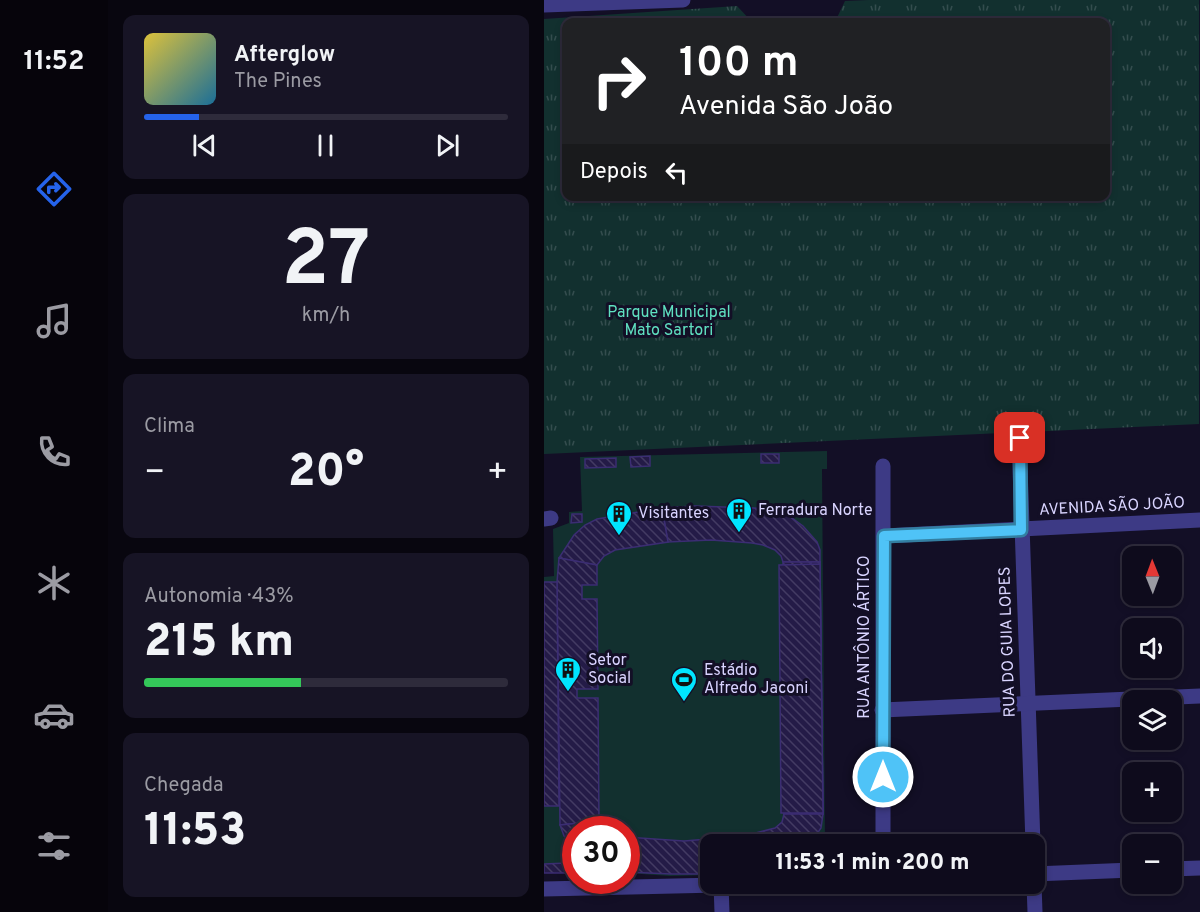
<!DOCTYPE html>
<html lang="pt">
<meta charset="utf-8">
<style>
body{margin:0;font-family:Overpass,sans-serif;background:#171425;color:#f1f3f6;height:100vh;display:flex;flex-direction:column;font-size:22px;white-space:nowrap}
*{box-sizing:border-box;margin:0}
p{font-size:20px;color:#9b9ba3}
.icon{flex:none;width:33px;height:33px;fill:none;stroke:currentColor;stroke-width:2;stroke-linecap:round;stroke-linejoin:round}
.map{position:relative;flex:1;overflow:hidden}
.drawer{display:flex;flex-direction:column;gap:15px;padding:15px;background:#08060f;width:436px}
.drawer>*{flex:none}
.top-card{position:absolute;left:18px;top:18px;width:548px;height:183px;border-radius:12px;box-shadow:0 3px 9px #0003,0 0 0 2px #2e2b3b;background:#202124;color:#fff;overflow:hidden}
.needle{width:39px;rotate:359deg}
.fabs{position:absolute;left:578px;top:546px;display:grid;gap:12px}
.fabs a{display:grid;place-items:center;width:60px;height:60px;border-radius:12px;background:#0e0b1c;box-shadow:0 3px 9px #0003,0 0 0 2px #2e2b3b;font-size:30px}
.speed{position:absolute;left:18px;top:816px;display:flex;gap:12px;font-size:30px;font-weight:700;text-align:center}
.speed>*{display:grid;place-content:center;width:78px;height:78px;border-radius:50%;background:#0e0b1c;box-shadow:0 3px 9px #0003,0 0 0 2px #2e2b3b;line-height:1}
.speed .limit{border:9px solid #d22;background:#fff;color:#111}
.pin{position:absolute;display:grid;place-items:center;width:51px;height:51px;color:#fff;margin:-26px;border-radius:12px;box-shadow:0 3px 9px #0006}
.me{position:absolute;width:66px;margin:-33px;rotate:0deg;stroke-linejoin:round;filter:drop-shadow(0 0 4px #0008)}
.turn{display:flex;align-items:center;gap:21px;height:126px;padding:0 18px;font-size:27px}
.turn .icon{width:78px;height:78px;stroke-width:2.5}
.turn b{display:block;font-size:42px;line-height:51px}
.then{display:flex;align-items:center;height:57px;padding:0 18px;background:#0003;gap:12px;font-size:22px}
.big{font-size:45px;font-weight:800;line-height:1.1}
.drawer .card{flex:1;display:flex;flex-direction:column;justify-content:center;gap:9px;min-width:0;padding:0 21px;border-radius:12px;background:#171425}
.drawer .dial{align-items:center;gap:0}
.dial b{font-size:78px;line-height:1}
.song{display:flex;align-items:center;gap:18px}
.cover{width:72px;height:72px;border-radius:9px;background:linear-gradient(135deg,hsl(50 70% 55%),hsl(200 70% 35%))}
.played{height:6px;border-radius:3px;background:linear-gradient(90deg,#2563eb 15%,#2e2b3b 15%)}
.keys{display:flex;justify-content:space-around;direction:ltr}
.heat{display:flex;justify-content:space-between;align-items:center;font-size:33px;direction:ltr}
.charge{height:9px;border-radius:4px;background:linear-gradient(90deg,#34c759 43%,#2e2b3b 0)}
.trip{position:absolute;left:156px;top:834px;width:345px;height:60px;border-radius:12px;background:#0e0b1c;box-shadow:0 3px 9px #0003,0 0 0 2px #2e2b3b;font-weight:800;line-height:60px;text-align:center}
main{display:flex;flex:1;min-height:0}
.menu{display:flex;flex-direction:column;width:108px;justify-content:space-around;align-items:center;background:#06040b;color:#9b9ba3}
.menu .icon{width:42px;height:42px}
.menu .current{color:#2563eb}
.menu b{font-size:27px;color:#f1f3f6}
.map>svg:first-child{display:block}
.green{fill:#12302f}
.park{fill:url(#park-tufts)}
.building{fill:url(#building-back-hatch);stroke:#3b2d73;stroke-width:1.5}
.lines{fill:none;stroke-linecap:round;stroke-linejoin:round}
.minor{stroke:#3d3a85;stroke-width:15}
.route-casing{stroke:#337fa1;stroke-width:15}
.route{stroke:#4fc3f7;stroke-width:10}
.labels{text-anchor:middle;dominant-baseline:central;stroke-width:6;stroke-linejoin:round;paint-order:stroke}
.park-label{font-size:16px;fill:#5fe0c0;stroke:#130f26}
.street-label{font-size:16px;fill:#d9d4ff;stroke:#130f26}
.poi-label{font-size:16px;fill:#d9d4ff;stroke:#130f26;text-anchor:start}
</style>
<main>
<nav class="menu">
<b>11:52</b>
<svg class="icon current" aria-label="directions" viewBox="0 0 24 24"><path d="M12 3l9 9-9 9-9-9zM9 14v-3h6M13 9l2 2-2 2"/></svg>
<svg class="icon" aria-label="music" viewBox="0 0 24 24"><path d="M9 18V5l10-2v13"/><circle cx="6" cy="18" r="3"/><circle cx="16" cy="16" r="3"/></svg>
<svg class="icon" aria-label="phone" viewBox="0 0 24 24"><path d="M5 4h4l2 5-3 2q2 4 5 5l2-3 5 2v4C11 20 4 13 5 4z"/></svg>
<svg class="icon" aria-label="climate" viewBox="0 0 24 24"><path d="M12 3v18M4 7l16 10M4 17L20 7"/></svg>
<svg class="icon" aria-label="car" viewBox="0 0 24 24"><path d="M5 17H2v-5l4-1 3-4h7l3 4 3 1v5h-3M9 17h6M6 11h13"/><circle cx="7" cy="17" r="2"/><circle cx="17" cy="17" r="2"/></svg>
<svg class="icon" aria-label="filters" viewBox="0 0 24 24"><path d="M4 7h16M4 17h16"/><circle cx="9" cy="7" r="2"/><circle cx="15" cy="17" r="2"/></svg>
</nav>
<section class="drawer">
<div class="card">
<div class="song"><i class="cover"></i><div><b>Afterglow</b><p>The Pines</p></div></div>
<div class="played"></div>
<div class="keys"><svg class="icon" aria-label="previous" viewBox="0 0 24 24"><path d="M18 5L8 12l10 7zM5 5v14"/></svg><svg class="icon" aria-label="pause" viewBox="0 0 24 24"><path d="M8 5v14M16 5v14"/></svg><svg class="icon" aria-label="next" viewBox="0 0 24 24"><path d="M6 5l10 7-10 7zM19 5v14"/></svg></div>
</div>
<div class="card dial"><b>27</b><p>km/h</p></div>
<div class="card"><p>Clima</p>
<div class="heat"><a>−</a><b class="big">20°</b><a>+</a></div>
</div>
<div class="card"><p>Autonomia · 43%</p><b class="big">215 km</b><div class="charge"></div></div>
<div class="card"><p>Chegada</p><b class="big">11:53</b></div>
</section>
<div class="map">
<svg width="656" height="912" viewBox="0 0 656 912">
<defs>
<pattern id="park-tufts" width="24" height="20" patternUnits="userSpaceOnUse" patternTransform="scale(1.5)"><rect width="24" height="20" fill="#12302f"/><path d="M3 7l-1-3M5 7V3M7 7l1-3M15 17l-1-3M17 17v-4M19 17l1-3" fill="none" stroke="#344d4e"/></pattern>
<pattern id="building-back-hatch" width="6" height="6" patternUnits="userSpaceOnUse" patternTransform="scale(1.5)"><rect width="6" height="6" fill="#241b47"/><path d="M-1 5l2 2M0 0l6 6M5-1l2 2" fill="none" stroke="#433b63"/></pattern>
</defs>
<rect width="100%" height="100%" fill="#130f26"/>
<polygon class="green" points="283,451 283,469 278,469 281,844 166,844 166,875 126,876 83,873 82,830 32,830 31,872 0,873 0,577 10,576 9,529 25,523 25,512 38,511 36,457"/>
<polygon class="park" points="325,0 655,0 655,424 0,454 0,19 193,6 208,22 22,22 22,196 561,196 561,22 291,22 301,1"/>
<g class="building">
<rect x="217" y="454" width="18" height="9"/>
<polygon points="106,456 106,466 87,467 86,457"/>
<polygon points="72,458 72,467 41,468 41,459"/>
<polygon points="151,506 210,508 228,510 245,516 259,526 273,542 276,550 276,562 239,562 237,556 231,550 219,545 208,543 167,540 124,542 118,508"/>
<polygon points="118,508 124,542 71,550 60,556 53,565 15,558 30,535 41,525 53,519"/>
<polygon points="28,514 38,514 38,522 27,523"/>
<polygon points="15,558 53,565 53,585 38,585 38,599 53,599 54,689 33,689 33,698 54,698 55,821 16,825 13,582"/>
<polygon points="239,562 276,562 279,814 240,814"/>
<polygon points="267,562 276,562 279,814 269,814"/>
<polygon points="276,564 279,813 237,813 235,565"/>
<polygon points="0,582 13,582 15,806 0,806"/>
<polygon points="240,814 279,814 277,828 266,844 166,844 166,874 127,874 82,872 82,837 140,841 200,836 231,828 238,822"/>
<polygon points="55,821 61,830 32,830 32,851 20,836 16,825"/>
<polygon points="22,863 22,873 0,873 0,864"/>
</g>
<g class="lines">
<g class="minor">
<polyline points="0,5 139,0"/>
<polyline points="475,438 489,844"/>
<polyline points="0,519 7,518"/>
<polyline points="340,536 656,520"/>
<polyline points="338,710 656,696"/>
<polyline points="339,844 339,466"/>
<polyline points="627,869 656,868"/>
<polyline points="490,874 588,870"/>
<polyline points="490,884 491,912"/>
<polyline points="177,885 178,912"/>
<polyline points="0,889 218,884"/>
</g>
</g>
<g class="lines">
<defs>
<polyline id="route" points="339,777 340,536 477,530 476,438"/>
</defs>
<use href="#route" class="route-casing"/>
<use href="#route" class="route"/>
</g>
<defs>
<symbol id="building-pin" viewBox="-11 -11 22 30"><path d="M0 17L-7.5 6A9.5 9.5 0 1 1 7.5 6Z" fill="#00e5ff" stroke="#130f26"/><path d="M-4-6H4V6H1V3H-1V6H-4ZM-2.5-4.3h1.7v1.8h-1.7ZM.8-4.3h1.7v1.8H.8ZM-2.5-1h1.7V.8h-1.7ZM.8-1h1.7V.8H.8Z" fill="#111"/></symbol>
<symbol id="stadium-pin" viewBox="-11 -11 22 30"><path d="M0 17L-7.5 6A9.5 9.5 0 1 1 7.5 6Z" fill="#00e5ff" stroke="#130f26"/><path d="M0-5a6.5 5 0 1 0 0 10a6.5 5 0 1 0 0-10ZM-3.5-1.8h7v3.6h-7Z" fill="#111"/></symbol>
</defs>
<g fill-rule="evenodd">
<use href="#building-pin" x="180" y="496" width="30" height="40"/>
<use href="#building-pin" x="60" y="499" width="30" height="40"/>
<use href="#building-pin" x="9" y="655" width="30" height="40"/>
<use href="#stadium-pin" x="125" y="665" width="30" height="40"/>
</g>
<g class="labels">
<g class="park-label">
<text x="125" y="313">Parque Municipal<tspan x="125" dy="18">Mato Sartori</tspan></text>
</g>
<g class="street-label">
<text transform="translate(568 507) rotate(-3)">AVENIDA SÃO JOÃO</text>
<text transform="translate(321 637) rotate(-90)">RUA ANTÔNIO ÁRTICO</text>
<text transform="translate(464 642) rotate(-92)">RUA DO GUIA LOPES</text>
</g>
<g class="poi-label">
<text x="214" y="511">Ferradura Norte</text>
<text x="94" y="514">Visitantes</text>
<text x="44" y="661">Setor<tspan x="44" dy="18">Social</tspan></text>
<text x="160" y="671">Estádio<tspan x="160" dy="18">Alfredo Jaconi</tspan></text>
</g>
</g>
</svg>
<div class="fabs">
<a><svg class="needle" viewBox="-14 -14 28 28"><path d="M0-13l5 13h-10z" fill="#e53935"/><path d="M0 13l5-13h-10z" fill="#9b9ba3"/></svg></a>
<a><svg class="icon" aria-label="sound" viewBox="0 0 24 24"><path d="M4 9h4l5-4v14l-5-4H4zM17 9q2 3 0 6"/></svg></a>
<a><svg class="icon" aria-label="layers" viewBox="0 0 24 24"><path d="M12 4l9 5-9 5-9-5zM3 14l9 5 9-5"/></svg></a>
<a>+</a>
<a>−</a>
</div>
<div class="speed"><div class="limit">30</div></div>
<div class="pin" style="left:476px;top:438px;background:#d93025"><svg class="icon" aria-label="arrive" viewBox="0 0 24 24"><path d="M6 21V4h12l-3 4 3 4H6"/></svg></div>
<svg class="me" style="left:339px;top:777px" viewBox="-20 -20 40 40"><circle r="17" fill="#4fc3f7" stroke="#fff" stroke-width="3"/><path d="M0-11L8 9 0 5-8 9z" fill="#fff"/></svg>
<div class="trip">11:53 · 1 min · 200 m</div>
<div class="top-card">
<div class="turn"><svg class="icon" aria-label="right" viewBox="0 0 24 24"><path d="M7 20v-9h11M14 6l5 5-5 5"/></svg><div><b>100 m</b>Avenida São João</div></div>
<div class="then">Depois<svg class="icon" aria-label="left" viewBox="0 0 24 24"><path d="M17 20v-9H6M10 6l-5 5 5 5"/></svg></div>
</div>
</div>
</main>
